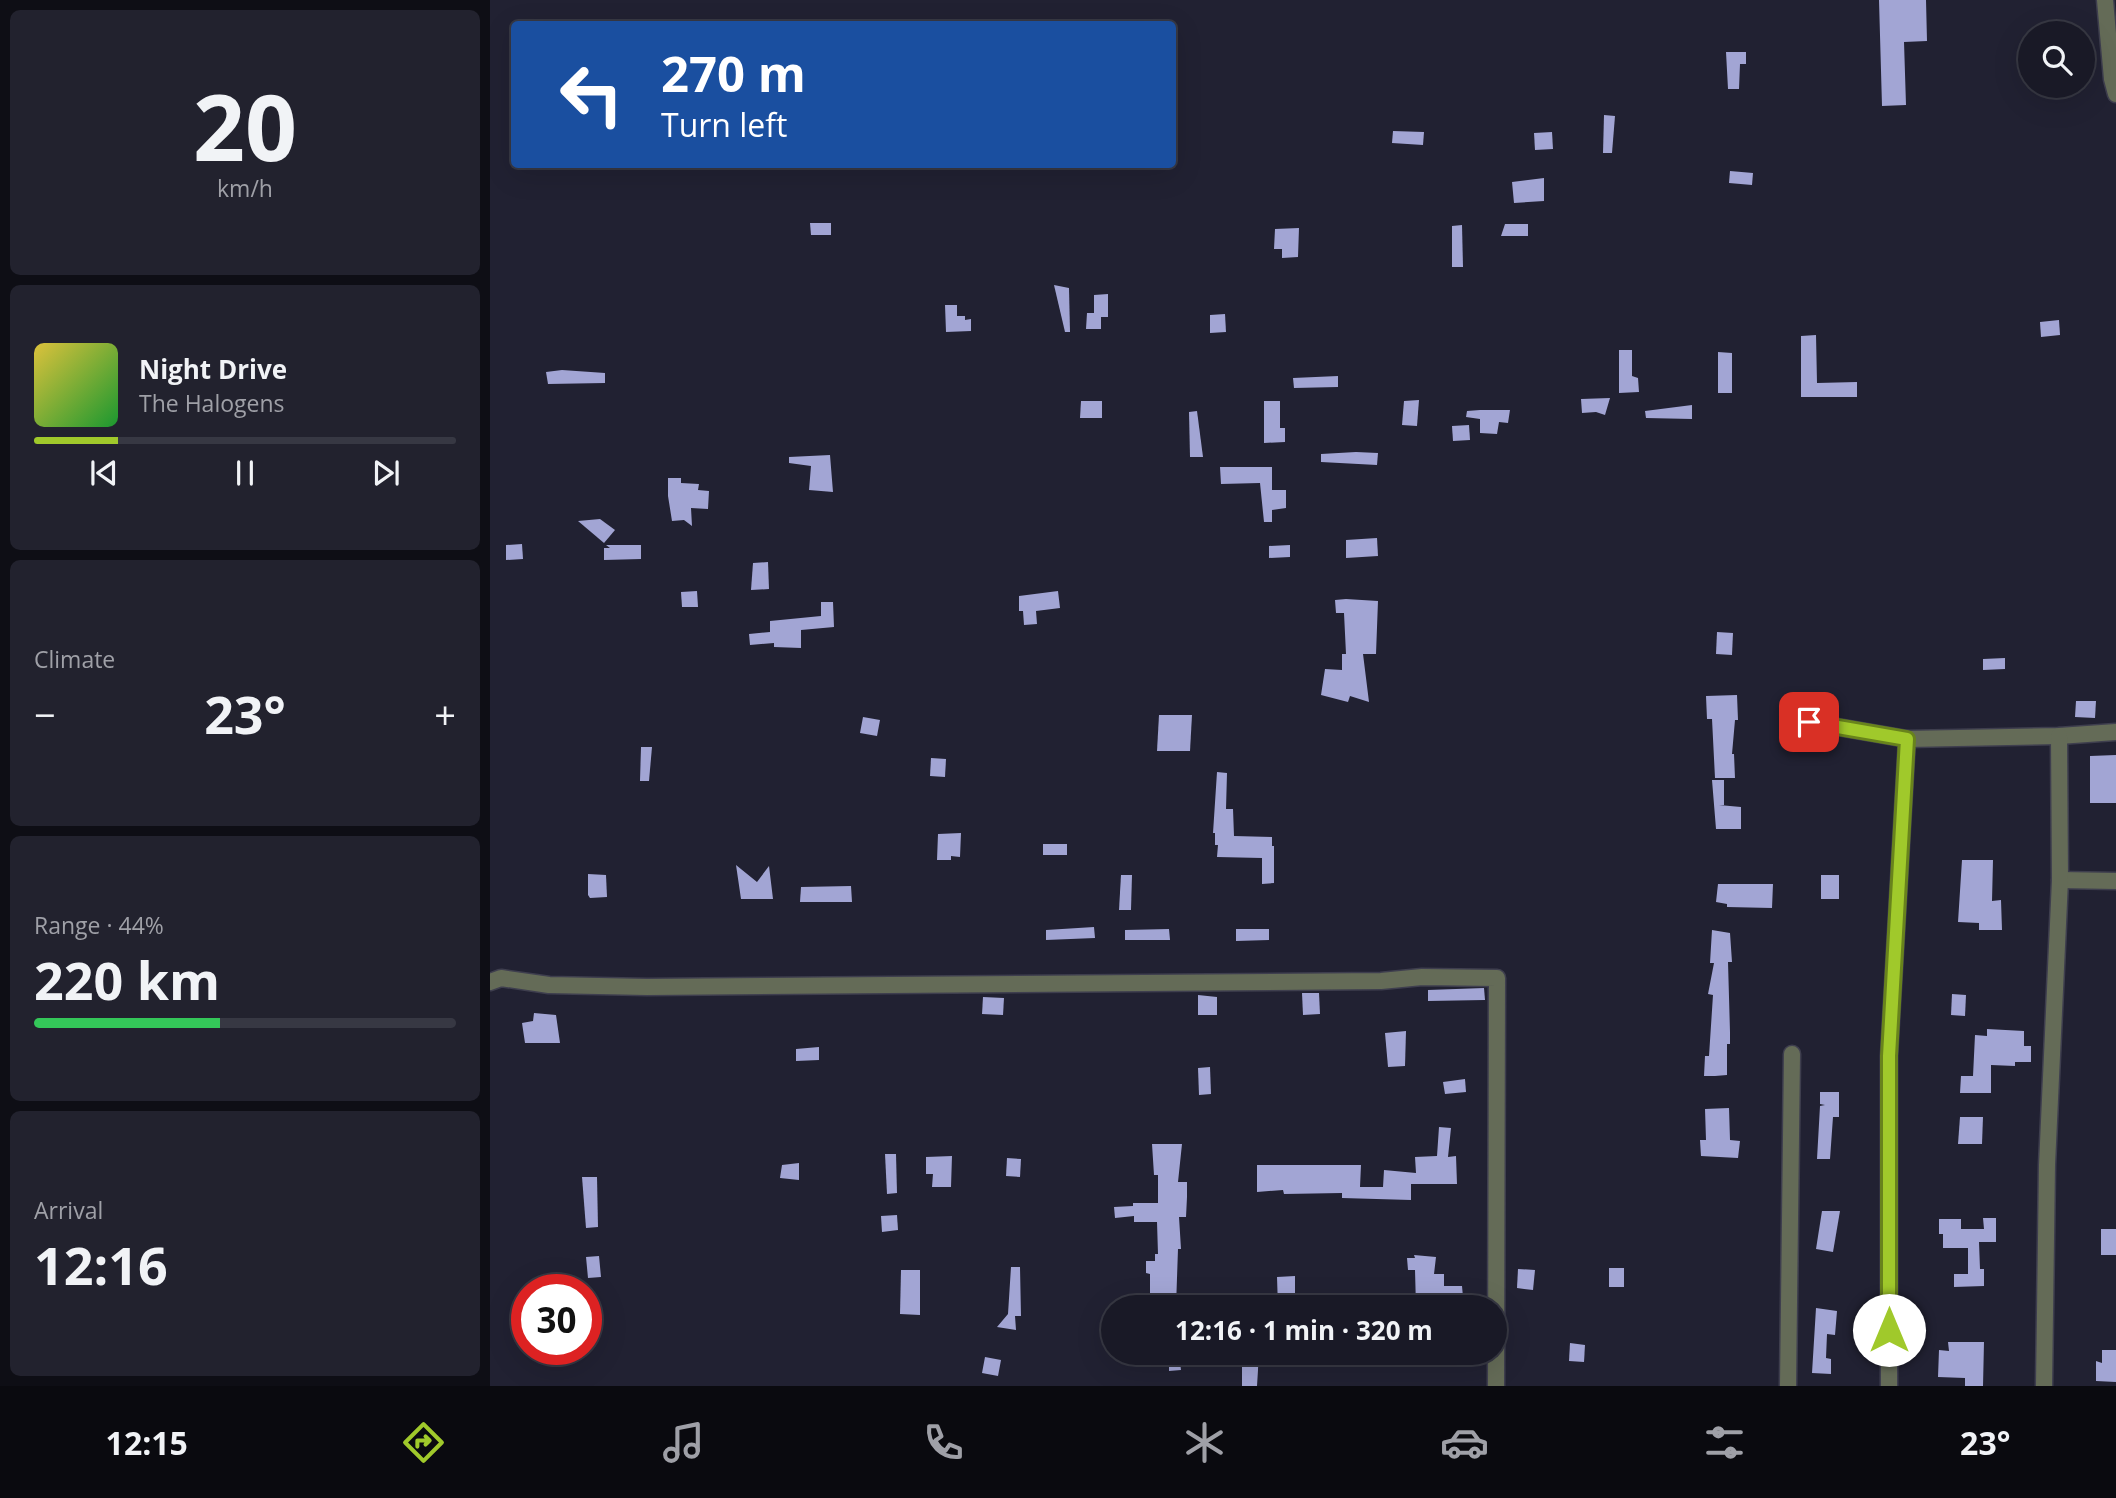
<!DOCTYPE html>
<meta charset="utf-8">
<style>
body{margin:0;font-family:"Open Sans",sans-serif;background:#22222e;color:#f1f3f6;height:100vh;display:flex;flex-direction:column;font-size:26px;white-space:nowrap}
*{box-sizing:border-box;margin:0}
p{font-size:23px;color:#9fa0a7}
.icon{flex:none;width:38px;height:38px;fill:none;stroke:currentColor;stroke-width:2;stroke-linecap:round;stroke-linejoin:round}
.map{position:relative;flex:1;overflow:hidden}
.details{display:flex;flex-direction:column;gap:10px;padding:10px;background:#0e0e15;width:490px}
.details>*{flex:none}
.banner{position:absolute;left:21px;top:21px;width:665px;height:147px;border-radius:7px;box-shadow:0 7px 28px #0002,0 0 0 2px #373843;background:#1a4fa0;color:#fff;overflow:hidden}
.fabs{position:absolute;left:1528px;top:21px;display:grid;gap:14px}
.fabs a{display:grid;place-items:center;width:77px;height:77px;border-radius:50%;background:#191926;box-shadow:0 7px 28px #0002,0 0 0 2px #373843;font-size:35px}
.speed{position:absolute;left:21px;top:1274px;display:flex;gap:14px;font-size:35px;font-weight:700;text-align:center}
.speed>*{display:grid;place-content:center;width:91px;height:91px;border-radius:50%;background:#191926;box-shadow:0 7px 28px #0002,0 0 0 2px #373843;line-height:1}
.speed .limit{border:10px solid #d22;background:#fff;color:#111}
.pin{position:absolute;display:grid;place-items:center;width:60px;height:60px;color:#fff;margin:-30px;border-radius:14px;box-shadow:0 4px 10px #0006}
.me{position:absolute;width:77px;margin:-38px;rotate:0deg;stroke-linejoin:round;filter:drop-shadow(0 0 5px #0008)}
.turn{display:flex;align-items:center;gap:24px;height:147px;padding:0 35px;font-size:32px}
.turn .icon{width:91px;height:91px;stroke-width:2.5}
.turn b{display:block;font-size:49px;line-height:60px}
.big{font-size:52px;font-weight:700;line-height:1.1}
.details .widget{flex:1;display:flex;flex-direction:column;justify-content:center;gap:10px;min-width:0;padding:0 24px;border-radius:10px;background:#22222e}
.details .dial{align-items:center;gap:0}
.dial b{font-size:91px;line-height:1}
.song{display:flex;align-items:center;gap:21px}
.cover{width:84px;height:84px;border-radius:10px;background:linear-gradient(135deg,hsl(50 70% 55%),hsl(130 70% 35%))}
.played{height:7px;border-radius:4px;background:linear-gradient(90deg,#a0c92b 20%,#373843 20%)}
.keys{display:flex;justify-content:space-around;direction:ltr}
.heat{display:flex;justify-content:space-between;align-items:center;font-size:38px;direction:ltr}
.charge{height:10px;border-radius:5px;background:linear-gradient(90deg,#34c759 44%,#373843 0)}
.trip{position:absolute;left:611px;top:1295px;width:406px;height:70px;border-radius:35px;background:#191926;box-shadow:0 7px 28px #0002,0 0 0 2px #373843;font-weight:700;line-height:70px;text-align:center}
.dock{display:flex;height:112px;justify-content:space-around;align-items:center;background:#0a0a0f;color:#9fa0a7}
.dock .icon{width:49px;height:49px}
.dock .active{color:#a0c92b}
.dock b{font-size:32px;color:#f1f3f6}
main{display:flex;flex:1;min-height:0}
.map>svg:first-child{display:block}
.building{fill:#a2a5d4}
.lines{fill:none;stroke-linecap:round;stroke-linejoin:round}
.minor-casing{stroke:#3e3e4e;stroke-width:19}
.minor{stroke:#646b57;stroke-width:16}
.route-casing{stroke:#68831c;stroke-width:18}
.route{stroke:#a0c92b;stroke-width:12}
</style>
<main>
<section class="details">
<div class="widget dial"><b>20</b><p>km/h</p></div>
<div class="widget">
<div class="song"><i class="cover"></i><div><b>Night Drive</b><p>The Halogens</p></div></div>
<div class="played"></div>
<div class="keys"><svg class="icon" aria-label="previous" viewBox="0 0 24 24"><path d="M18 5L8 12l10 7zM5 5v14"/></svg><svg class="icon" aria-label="pause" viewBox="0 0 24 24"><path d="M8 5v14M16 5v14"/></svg><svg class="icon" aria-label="next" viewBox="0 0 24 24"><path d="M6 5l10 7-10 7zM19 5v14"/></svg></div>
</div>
<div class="widget"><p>Climate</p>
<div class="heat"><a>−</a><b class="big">23°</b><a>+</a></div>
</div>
<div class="widget"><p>Range · 44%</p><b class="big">220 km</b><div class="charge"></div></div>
<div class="widget"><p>Arrival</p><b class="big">12:16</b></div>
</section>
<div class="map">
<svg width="1626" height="1386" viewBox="0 0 1626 1386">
<rect width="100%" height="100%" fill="#212132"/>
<g class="building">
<polygon points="1389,0 1436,0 1437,41 1414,42 1416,105 1392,106"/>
<polygon points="1236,52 1256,52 1256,64 1250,64 1249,89 1238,89"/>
<polygon points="1114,115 1125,116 1122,153 1113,153"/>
<polygon points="903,131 934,132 933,145 902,143"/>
<polygon points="1062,132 1063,149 1045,150 1044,133"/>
<polygon points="1240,171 1263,173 1262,185 1239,183"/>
<polygon points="1054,178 1054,201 1024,203 1022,182"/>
<polygon points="320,223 341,223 341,235 321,235"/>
<polygon points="1015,224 1038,224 1038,236 1011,236"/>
<polygon points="972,225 973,267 962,267 962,226"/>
<polygon points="809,228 808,257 792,258 792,249 784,249 785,229"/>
<polygon points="564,285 579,288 580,332 575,332"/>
<polygon points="618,294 618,317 611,317 611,329 596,329 597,313 604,313 604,295"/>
<polygon points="455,305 467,305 467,316 475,316 475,320 481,319 481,331 456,332"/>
<polygon points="735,314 736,332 720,333 720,315"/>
<polygon points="1569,320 1570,335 1551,337 1550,322"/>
<polygon points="1326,335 1327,383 1367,382 1367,397 1311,397 1311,336"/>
<polygon points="1129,350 1142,350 1142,376 1148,378 1149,392 1129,393"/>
<polygon points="1228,352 1242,353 1242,393 1228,393"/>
<polygon points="72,370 115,373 115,383 58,384 56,372"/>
<polygon points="848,376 848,387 804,388 803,378"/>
<polygon points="1120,398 1115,415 1106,412 1092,413 1091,399"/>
<polygon points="929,400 927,426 912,425 914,401"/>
<polygon points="591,401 612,401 612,418 590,418"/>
<polygon points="774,401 790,401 790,428 795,428 795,442 774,443"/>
<polygon points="1202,405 1202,419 1156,418 1155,411"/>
<polygon points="990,410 1020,410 1018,423 1009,422 1007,434 990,433 990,419 976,417 977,411"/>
<polygon points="707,411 713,457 700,457 699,412"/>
<polygon points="979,425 980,440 963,441 962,426"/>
<polygon points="866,452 888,453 887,465 831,462 831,454"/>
<polygon points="340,455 343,492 319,490 321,466 299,463 299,457"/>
<polygon points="730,467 782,467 782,490 796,490 796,508 782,510 782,522 774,522 770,483 731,484"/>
<polygon points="178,478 191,478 191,483 209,484 208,490 219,491 218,509 201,508 202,526 194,520 182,521 178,496"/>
<polygon points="110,519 125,530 114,543 88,521"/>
<polygon points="887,538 888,556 856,558 856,540"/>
<polygon points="32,544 33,559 16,560 16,545"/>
<polygon points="116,545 151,545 151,559 114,560 114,548 120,548"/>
<polygon points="800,545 800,557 779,558 779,546"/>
<polygon points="278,562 279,589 261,590 263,563"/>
<polygon points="207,591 208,607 192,607 191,592"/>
<polygon points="568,591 570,608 546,611 547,624 534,625 533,611 529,611 529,596"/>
<polygon points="856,599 888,601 886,654 873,654 879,702 860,696 858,702 831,695 835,669 852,670 852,654 856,654 854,613 846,613 845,600"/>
<polygon points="331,602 343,602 344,627 311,630 311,648 284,647 284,643 260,645 259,634 280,632 280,621 331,616"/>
<polygon points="1227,632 1243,633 1242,655 1226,654"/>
<polygon points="1515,658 1515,669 1493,670 1493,659"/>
<polygon points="1247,695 1248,720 1245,720 1242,754 1244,754 1245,778 1225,778 1222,719 1217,719 1216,696"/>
<polygon points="1586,701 1606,701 1605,718 1585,717"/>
<polygon points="669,715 702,715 700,751 667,751"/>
<polygon points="373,717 390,720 387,736 370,733"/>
<polygon points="151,747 162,747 159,781 150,781"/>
<polygon points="1626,755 1626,803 1600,803 1600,756"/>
<polygon points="441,758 456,759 455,777 440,776"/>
<polygon points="727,772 737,773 736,809 743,809 744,836 782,837 782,846 784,846 784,883 772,884 772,858 727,857 728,845 725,845 725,833 723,833"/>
<polygon points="1222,780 1234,780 1234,805 1229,805 1251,807 1251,829 1226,829"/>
<polygon points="471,833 470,857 461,856 461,860 447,860 448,834"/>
<rect x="553" y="844" width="24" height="11"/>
<polygon points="1472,860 1503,860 1502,901 1511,900 1512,930 1489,930 1489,923 1468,922"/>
<polygon points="246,865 267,882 279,866 283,899 251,899"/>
<polygon points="98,874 116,875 117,897 100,898 98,895"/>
<polygon points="631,875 642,875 641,910 629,910"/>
<rect x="1331" y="875" width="18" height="24"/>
<polygon points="1228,884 1283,884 1282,908 1237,907 1237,904 1226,902"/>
<polygon points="361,886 362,902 310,902 311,887"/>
<polygon points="604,927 605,938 556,940 556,930"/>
<polygon points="679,929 680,940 635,940 635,930"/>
<polygon points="746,929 779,929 779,940 746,941"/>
<polygon points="1222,930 1240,933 1242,962 1238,962 1240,1032 1240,1044 1237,1044 1237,1075 1225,1076 1214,1076 1215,1056 1219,1056 1223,995 1218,994 1224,963 1220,963"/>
<polygon points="994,988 995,1000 938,1001 938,990"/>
<polygon points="812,993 829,993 830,1014 813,1015"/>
<polygon points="1462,994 1476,995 1475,1016 1461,1015"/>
<polygon points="708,995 727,997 727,1015 708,1015"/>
<polygon points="493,997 514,998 513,1015 492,1014"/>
<polygon points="44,1013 66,1015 70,1043 35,1043 32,1023 43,1021"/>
<polygon points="1497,1029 1534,1031 1534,1046 1541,1046 1541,1062 1525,1062 1525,1066 1501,1065 1501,1093 1470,1093 1471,1076 1483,1076 1485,1035 1497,1036"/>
<polygon points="916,1031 915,1066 898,1067 895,1033"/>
<polygon points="329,1047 329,1060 306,1061 306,1049"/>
<polygon points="720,1067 721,1094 709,1095 708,1068"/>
<polygon points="975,1079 976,1092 955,1094 953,1082"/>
<polygon points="1330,1092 1349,1092 1349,1117 1343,1117 1340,1159 1327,1159 1330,1106 1335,1105 1330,1104"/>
<polygon points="1239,1108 1240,1140 1250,1141 1248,1158 1211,1156 1210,1140 1216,1140 1215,1109"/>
<polygon points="1470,1117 1493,1117 1492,1144 1468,1144"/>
<polygon points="949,1127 961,1128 958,1157 966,1156 967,1184 921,1184 921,1200 852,1198 852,1193 794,1194 793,1190 767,1192 767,1165 871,1165 870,1187 893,1187 894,1170 926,1173 925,1157 947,1156"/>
<polygon points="662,1144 692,1144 688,1182 697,1182 697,1197 696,1217 689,1217 691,1249 688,1249 686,1307 660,1307 660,1274 656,1273 656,1261 665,1261 665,1254 668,1254 667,1222 644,1222 644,1216 625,1218 624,1207 643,1206 643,1203 668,1203 668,1175 664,1175"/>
<polygon points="395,1154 406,1154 407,1193 397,1194"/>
<polygon points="462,1156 461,1187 442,1187 443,1174 436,1174 436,1157"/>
<polygon points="517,1158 531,1159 530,1177 516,1176"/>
<polygon points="309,1163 309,1180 290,1178 292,1165"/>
<polygon points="92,1177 107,1177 108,1227 96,1228"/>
<polygon points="1332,1211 1350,1211 1343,1252 1326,1249"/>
<polygon points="407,1215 408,1230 392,1232 391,1216"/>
<polygon points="1493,1218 1506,1218 1506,1242 1489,1242 1490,1269 1494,1269 1494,1286 1464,1287 1464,1274 1478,1274 1478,1248 1453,1248 1453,1234 1449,1234 1449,1219 1471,1219 1471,1229 1494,1229"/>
<rect x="1611" y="1229" width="15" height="26"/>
<polygon points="924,1255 946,1257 944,1274 954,1274 954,1286 972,1286 973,1297 948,1298 948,1307 926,1307 925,1270 918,1270 917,1258 925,1258"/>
<polygon points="109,1256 111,1277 98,1278 96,1257"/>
<polygon points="521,1267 530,1267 531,1316 525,1316 526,1330 507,1327 518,1314"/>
<rect x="1119" y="1268" width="15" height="19"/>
<polygon points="1028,1269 1045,1270 1043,1290 1027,1288"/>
<polygon points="411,1270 430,1270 430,1315 410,1314"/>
<polygon points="805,1276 805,1307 788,1307 787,1277"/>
<polygon points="1326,1308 1347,1311 1345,1335 1337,1334 1336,1358 1341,1359 1341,1374 1322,1373"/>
<polygon points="1458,1342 1494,1342 1493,1386 1475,1386 1475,1378 1448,1377 1449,1350 1459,1351"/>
<polygon points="1080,1343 1095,1345 1094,1362 1079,1361"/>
<polygon points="1612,1350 1626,1350 1626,1382 1606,1381 1606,1361 1612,1363"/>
<polygon points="661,1353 689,1353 691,1370 679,1371 679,1367 660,1366"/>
<polygon points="752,1353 769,1353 767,1386 752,1386"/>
<polygon points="495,1357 511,1360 508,1376 492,1373"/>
</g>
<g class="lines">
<defs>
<g id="minor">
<polyline points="1615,0 1622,79 1626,94"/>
<polyline points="1319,722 1417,739 1399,1056 1399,1386"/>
<polyline points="1417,739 1569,736 1626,732"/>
<polyline points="1570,880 1626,881"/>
<polyline points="0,982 11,978 59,985 157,987 891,981 932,977 1007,978 1006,1386"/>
<polyline points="1298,1386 1302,1054"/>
<polyline points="1554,1386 1557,1165 1570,880 1569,736"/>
</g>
</defs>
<use href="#minor" class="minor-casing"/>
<use href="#minor" class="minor"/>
</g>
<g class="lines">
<defs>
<polyline id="route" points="1319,722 1417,739 1399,1056 1399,1330"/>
</defs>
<use href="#route" class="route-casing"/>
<use href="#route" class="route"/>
</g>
</svg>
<div class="fabs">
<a><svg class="icon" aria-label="search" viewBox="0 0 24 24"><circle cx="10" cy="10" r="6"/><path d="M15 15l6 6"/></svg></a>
</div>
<div class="speed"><div class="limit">30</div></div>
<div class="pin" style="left:1319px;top:722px;background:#d93025"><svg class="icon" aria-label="arrive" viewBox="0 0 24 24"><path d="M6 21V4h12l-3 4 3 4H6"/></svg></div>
<svg class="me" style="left:1399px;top:1330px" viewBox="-20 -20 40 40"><circle r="19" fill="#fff"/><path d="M0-13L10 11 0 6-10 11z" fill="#a0c92b"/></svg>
<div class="trip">12:16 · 1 min · 320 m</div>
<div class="banner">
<div class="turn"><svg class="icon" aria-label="left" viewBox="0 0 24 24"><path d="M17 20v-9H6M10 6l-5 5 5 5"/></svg><div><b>270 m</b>Turn left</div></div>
</div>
</div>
</main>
<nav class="dock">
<b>12:15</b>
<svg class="icon active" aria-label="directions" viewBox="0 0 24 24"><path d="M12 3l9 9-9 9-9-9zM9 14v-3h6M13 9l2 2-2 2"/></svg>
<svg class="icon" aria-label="music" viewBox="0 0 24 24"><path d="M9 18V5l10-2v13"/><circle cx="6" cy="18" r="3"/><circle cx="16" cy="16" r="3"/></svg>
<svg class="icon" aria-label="phone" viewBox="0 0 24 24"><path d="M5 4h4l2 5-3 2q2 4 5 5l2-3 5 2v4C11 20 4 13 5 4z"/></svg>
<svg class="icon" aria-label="climate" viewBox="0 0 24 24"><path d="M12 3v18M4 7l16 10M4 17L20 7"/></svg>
<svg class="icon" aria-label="car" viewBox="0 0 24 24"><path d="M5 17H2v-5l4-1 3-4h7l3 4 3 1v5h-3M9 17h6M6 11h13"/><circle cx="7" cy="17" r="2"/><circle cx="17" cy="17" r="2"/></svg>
<svg class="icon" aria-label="filters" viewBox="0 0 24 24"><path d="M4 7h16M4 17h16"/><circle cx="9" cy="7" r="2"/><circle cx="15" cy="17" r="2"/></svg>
<b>23°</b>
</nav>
